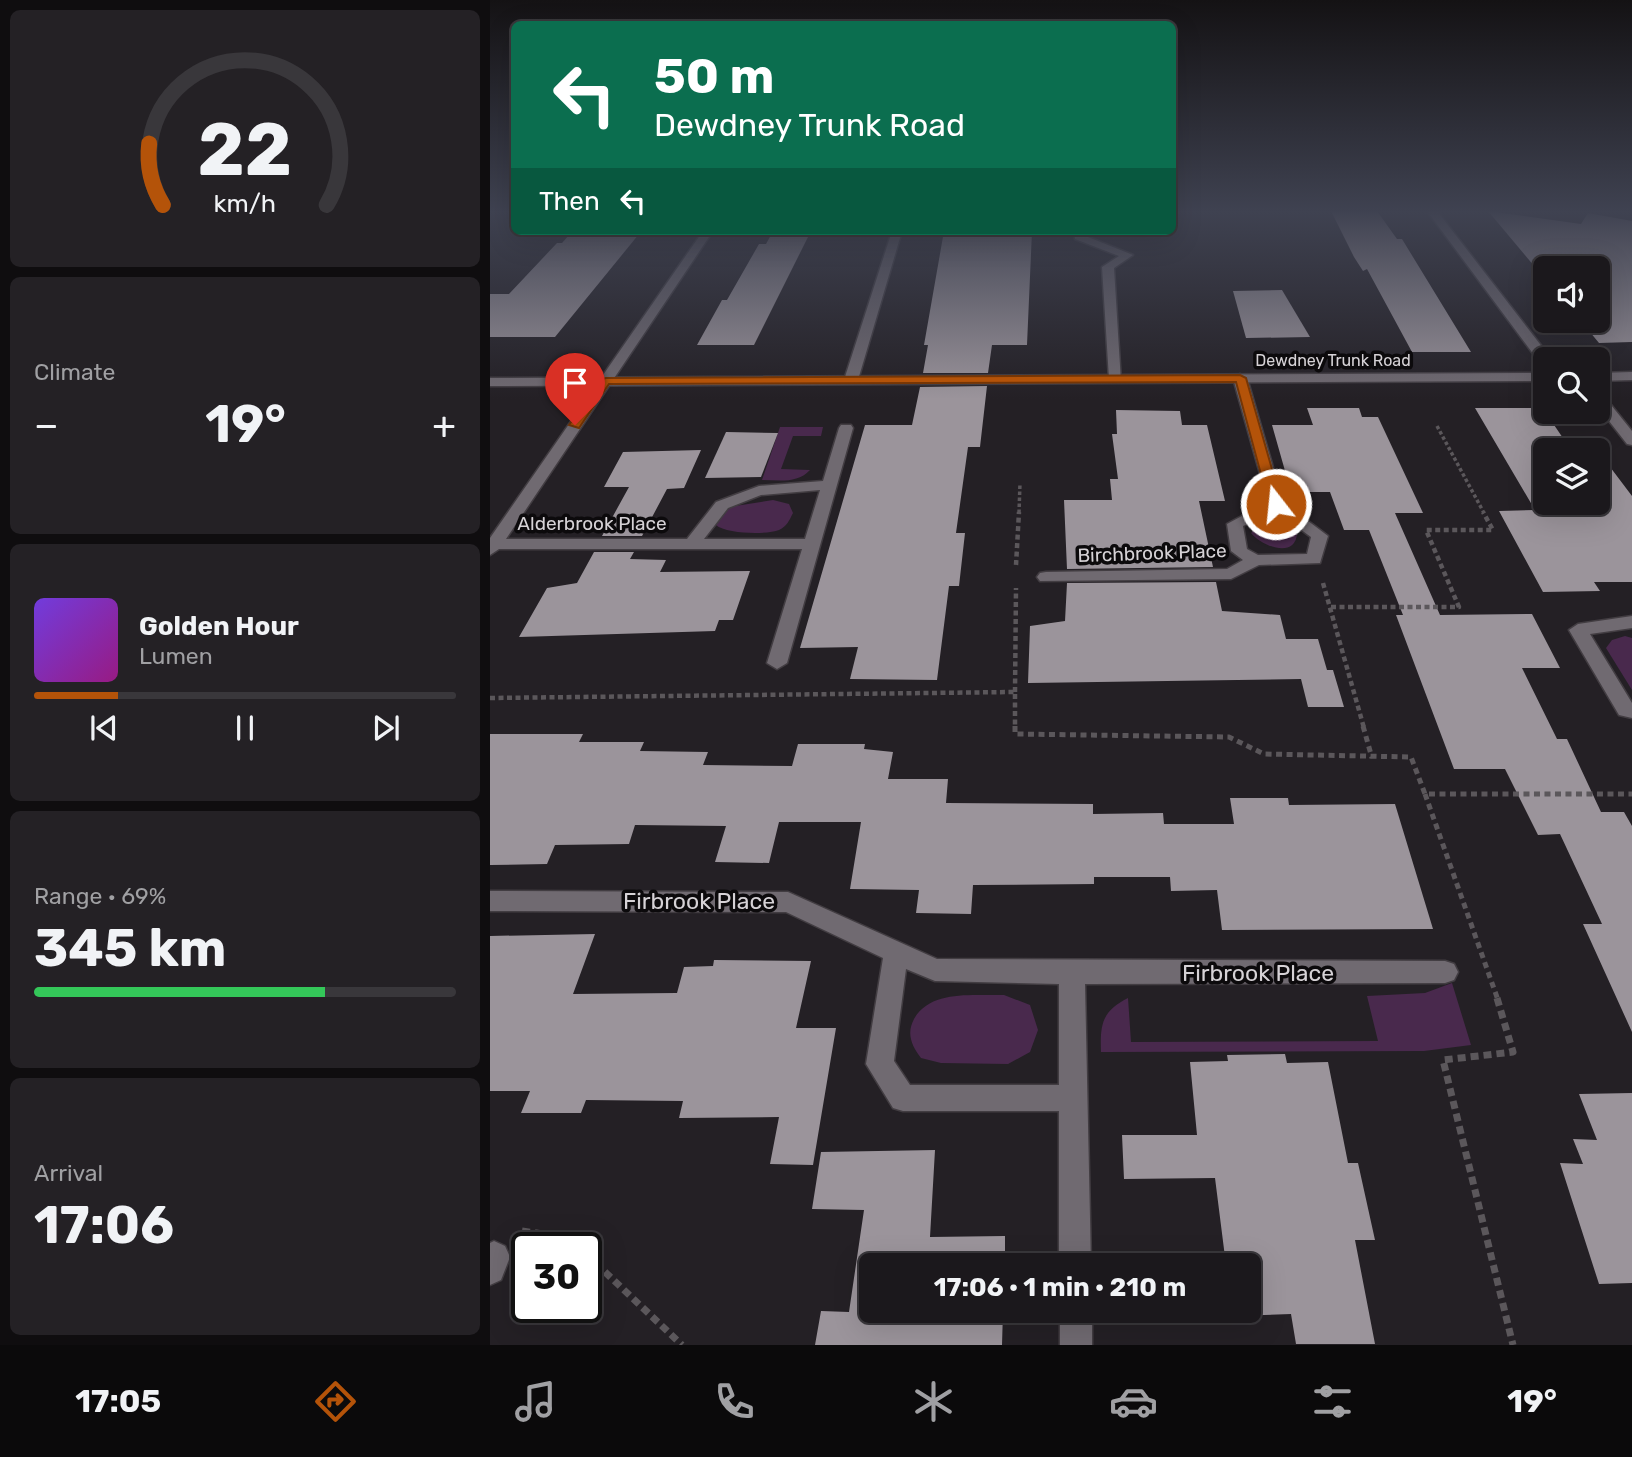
<!DOCTYPE html>
<meta charset="utf-8">
<style>
body{margin:0;font-family:Rubik,sans-serif;background:#242125;color:#f1f3f6;height:100vh;display:flex;flex-direction:column;font-size:26px;white-space:nowrap}
*{box-sizing:border-box;margin:0}
p{font-size:23px;color:#a0a0a3}
.icon{flex:none;width:38px;height:38px;fill:none;stroke:currentColor;stroke-width:2;stroke-linecap:round;stroke-linejoin:round}
.map{position:relative;flex:1;overflow:hidden}
.panel{display:flex;flex-direction:column;gap:10px;padding:10px;background:#0f0d0f;width:490px}
.panel>*{flex:none}
.hud{position:absolute;left:21px;top:21px;width:665px;height:214px;border-radius:10px;box-shadow:0 7px 28px #0002,0 0 0 2px #39373b;background:#0b6e4f;color:#fff;overflow:hidden}
.fabs{position:absolute;left:1043px;top:256px;display:grid;gap:14px}
.fabs a{display:grid;place-items:center;width:77px;height:77px;border-radius:10px;background:#1b181c;box-shadow:0 7px 28px #0002,0 0 0 2px #39373b;font-size:35px}
.speed{position:absolute;left:21px;top:1232px;display:flex;gap:14px;font-size:35px;font-weight:700;text-align:center}
.speed>*{display:grid;place-content:center;width:91px;height:91px;border-radius:50%;background:#1b181c;box-shadow:0 7px 28px #0002,0 0 0 2px #39373b;line-height:1}
.speed .limit{border:4px solid #111;border-radius:10px;background:#fff;color:#111}
.pin{position:absolute;display:grid;place-items:center;width:60px;height:60px;color:#fff;margin:-72px -30px;border-radius:50% 50% 50% 0;rotate:-45deg;box-shadow:0 0 7px #0007}
.pin .icon{rotate:45deg}
.me{position:absolute;width:77px;margin:-38px;rotate:344deg;stroke-linejoin:round;filter:drop-shadow(0 0 5px #0008)}
.turn{display:flex;align-items:center;gap:24px;height:147px;padding:0 28px;font-size:32px}
.turn .icon{width:91px;height:91px;stroke-width:2.5}
.turn b{display:block;font-size:49px;line-height:60px}
.then{display:flex;align-items:center;height:66px;padding:0 28px;background:#0003;gap:14px;font-size:26px}
.big{font-size:52px;font-weight:700;line-height:1.1}
.panel .tile{flex:1;display:flex;flex-direction:column;justify-content:center;gap:10px;min-width:0;padding:0 24px;border-radius:10px;background:#242125}
.panel .dial{align-items:center;gap:0}
.dial svg{height:182px;overflow:visible;fill:none;stroke:#39373b;stroke-width:7;stroke-linecap:round;text-anchor:middle}
.dial text{fill:#f1f3f6;stroke:none}
.song{display:flex;align-items:center;gap:21px}
.cover{width:84px;height:84px;border-radius:10px;background:linear-gradient(135deg,hsl(260 70% 55%),hsl(310 70% 35%))}
.played{height:7px;border-radius:4px;background:linear-gradient(90deg,#b45309 20%,#39373b 20%)}
.keys{display:flex;justify-content:space-around;direction:ltr}
.heat{display:flex;justify-content:space-between;align-items:center;font-size:38px;direction:ltr}
.charge{height:10px;border-radius:5px;background:linear-gradient(90deg,#34c759 69%,#39373b 0)}
.trip{position:absolute;left:369px;top:1253px;width:402px;height:70px;border-radius:10px;background:#1b181c;box-shadow:0 7px 28px #0002,0 0 0 2px #39373b;font-weight:700;line-height:70px;text-align:center}
.tabs{display:flex;height:112px;justify-content:space-around;align-items:center;background:#0b0a0b;color:#a0a0a3}
.tabs .icon{width:49px;height:49px}
.tabs .active{color:#b45309}
.tabs b{font-size:32px;color:#f1f3f6}
main{display:flex;flex:1;min-height:0}
.map>svg:first-child{display:block}
.green{fill:#49294d}
.building{fill:#9b949b}
.lines{fill:none;stroke-linecap:round;stroke-linejoin:round}
.service-casing{stroke:#423d42;stroke-width:3}
.minor-casing{stroke:#423d42;stroke-width:3}
.secondary-casing{stroke:#423d42;stroke-width:3}
.path-far3{stroke:#5b575b;stroke-width:3.5;stroke-dasharray:3.5 2.5;stroke-linecap:butt}
.path-far2{stroke:#5b575b;stroke-width:4.5;stroke-dasharray:5 3.5;stroke-linecap:butt}
.path-far1{stroke:#5b575b;stroke-width:5;stroke-dasharray:6 4.5;stroke-linecap:butt}
.path{stroke:#5b575b;stroke-width:7;stroke-dasharray:8 5;stroke-linecap:butt}
.service{fill:#706a71;fill-rule:evenodd}
.minor{fill:#706a71;fill-rule:evenodd}
.secondary{fill:#706a71;fill-rule:evenodd}
.route{fill:#b45309;stroke:#753606;stroke-width:2}
.labels{text-anchor:middle;dominant-baseline:central;stroke-width:7;stroke-linejoin:round;paint-order:stroke}
.far-street-label{font-size:16px;fill:#d6d2d6;stroke:#0c0a0c}
.street-label{font-size:19px;fill:#d6d2d6;stroke:#0c0a0c}
.near-street-label{font-size:23px;fill:#d6d2d6;stroke:#0c0a0c}
</style>
<main>
<section class="panel">
<div class="tile dial"><svg viewBox="0 0 100 80">
<path d="M14 69A42 42 0 1 1 86 69"/>
<path d="M14 69A42 42 0 0 1 8 42" stroke="#b45309"/>
<text x="50" y="56" font-size="32" font-weight="700">22</text>
<text x="50" y="72" font-size="11">km/h</text>
</svg></div>
<div class="tile"><p>Climate</p>
<div class="heat"><a>−</a><b class="big">19°</b><a>+</a></div>
</div>
<div class="tile">
<div class="song"><i class="cover"></i><div><b>Golden Hour</b><p>Lumen</p></div></div>
<div class="played"></div>
<div class="keys"><svg class="icon" aria-label="previous" viewBox="0 0 24 24"><path d="M18 5L8 12l10 7zM5 5v14"/></svg><svg class="icon" aria-label="pause" viewBox="0 0 24 24"><path d="M8 5v14M16 5v14"/></svg><svg class="icon" aria-label="next" viewBox="0 0 24 24"><path d="M6 5l10 7-10 7zM19 5v14"/></svg></div>
</div>
<div class="tile"><p>Range · 69%</p><b class="big">345 km</b><div class="charge"></div></div>
<div class="tile"><p>Arrival</p><b class="big">17:06</b></div>
</section>
<div class="map">
<svg width="1142" height="1345" viewBox="0 0 1142 1345">
<rect width="100%" height="100%" fill="#242025"/>
<g class="green">
<path d="M290,427H333L331,436H303L291,469L320,470C307,484 289,480 272,480Z"/>
<path d="M283,500L299,504L303,513C299,521 297,526 289,530C277,535 236,534 226,525L239,507Z"/>
<path d="M775,518L789,521L807,534C805,559 771,546 761,533Z"/>
<polygon points="1135,636 1142,638 1142,690 1116,648 1122,640"/>
<path d="M962,983L981,1045L934,1051L611,1052C610,1024 612,1011 638,998L641,1042L888,1041L877,996L935,993Z"/>
<path d="M514,995L540,1005L548,1030L540,1052L518,1064L451,1063L431,1058C422,1046 416,1034 424,1019C441,989 484,996 514,995Z"/>
</g>
<g class="building">
<polygon points="841,211 887,211 907,239 912,239 981,352 922,352 877,269 873,271 864,257"/>
<polygon points="998,211 1091,224 1098,213 1142,221 1142,342 1109,343 1090,320 1108,320 1108,268 1055,268 1055,279"/>
<polygon points="454,231 542,231 537,345 502,345 498,373 433,373 438,345 434,345"/>
<polygon points="282,233 320,233 264,345 207,345 232,300 237,300 269,244 276,244"/>
<polygon points="80,234 149,234 65,337 0,337 0,294 19,294 67,243 72,243"/>
<polygon points="792,290 820,337 756,338 743,291"/>
<polygon points="497,386 490,447 478,447 466,533 475,533 469,586 459,586 447,680 360,679 368,647 310,648 375,425 422,425 430,387"/>
<polygon points="817,408 869,408 872,417 888,417 933,513 905,513 950,615 1042,614 1070,668 1032,668 1067,739 1077,739 1111,812 1134,812 1142,826 1142,1032 1093,924 1112,924 1070,834 1048,835 1015,769 964,769 906,615 913,615 879,530 854,530 840,492 801,492 782,425 823,425"/>
<polygon points="985,408 1047,408 1051,413 1056,413 1081,450 1055,450 1055,502 1108,502 1108,451 1142,496 1142,582 1104,582 1110,591 1053,592 1009,511 1045,510"/>
<polygon points="626,410 690,411 692,425 717,425 735,501 709,501 723,567 577,569 574,500 622,500 620,479 628,479 622,434 627,434"/>
<polygon points="236,432 288,433 271,477 215,478"/>
<polygon points="211,450 194,488 177,489 152,536 112,536 139,487 114,487 133,452"/>
<polygon points="104,552 144,552 140,559 176,560 170,572 260,571 243,620 229,620 225,631 29,637 57,588 87,583"/>
<polygon points="726,582 732,611 790,615 796,639 828,639 837,670 843,670 854,707 818,707 811,679 538,683 540,626 575,621 577,583"/>
<polygon points="0,734 93,734 89,742 154,742 150,751 218,752 213,765 302,766 308,744 375,744 374,749 403,752 398,779 458,779 456,803 603,804 603,814 673,813 674,824 744,824 740,798 798,798 799,805 905,804 943,929 732,930 727,890 681,891 680,877 604,877 604,884 483,885 481,914 426,913 429,890 360,889 371,822 289,822 279,863 225,862 236,826 145,825 139,844 65,845 57,864 0,865"/>
<polygon points="105,934 83,994 187,993 194,967 223,966 224,960 321,961 306,1028 346,1028 323,1165 280,1164 289,1117 189,1118 193,1101 96,1100 91,1113 31,1113 40,1091 0,1091 0,936"/>
<polygon points="795,1054 797,1063 838,1062 858,1163 868,1163 885,1240 865,1240 885,1344 806,1344 801,1314 742,1316 742,1311 760,1311 760,1265 736,1265 725,1178 634,1179 632,1135 707,1135 700,1062 738,1061 737,1055"/>
<polygon points="1142,1093 1142,1283 1109,1284 1070,1163 1093,1164 1083,1139 1107,1140 1089,1094"/>
<polygon points="445,1150 440,1237 515,1236 515,1265 382,1265 382,1311 513,1311 512,1345 325,1345 331,1311 359,1312 374,1210 322,1209 331,1152"/>
</g>
<g class="lines">
<defs>
<polygon id="service" points="402,231 412,231 368,380 356,383 354,380"/>
<g id="minor">
<polygon points="937,211 947,211 1060,357 1055,359 1055,364 1050,363"/>
<path d="M213,231H223L16,539H197L226,502L269,486L333,481L349,428L351,425H361L363,428L297,663L287,669L277,663L312,549H9L0,555V538ZM330,490L315,539H214L238,508L271,495Z"/>
<polygon points="585,235 593,235 643,255 624,268 631,382 619,379 612,267 629,256 585,239"/>
<path d="M750,374L757,378L793,502L838,536L830,563L769,565L741,579L550,581L547,577L550,573L556,572L737,569L753,560L741,551L737,524L778,502L743,378ZM785,511L821,537L817,554L768,555L757,549L753,526Z"/>
<polygon points="1108,394 1113,395 1142,431 1142,445 1137,444 1108,407"/>
<polygon points="1142,616 1142,628 1100,634 1142,703 1142,718 1129,715 1079,630 1088,624"/>
<path d="M0,891L298,892L447,959L955,961L964,964L968,972L964,980L955,983L595,984L601,1265H569V1111H413L403,1108L376,1064L393,958L296,912L0,911ZM416,969L445,981L569,984V1085H420L404,1061Z"/>
<polygon points="4,1241 15,1246 20,1257 11,1280 0,1285 0,1243"/>
<rect x="570" y="1311" width="32" height="34"/>
</g>
<g id="secondary">
<polygon points="1142,372 1142,380 1108,381 1108,373"/>
<polygon points="1055,373 1055,381 0,386 0,378"/>
</g>
</defs>
<use href="#service" class="service-casing"/>
<use href="#minor" class="minor-casing"/>
<use href="#secondary" class="secondary-casing"/>
<g class="path-far3">
<polyline points="947,426 994,513"/>
<polyline points="529,513 530,483"/>
</g>
<g class="path-far2">
<polyline points="526,565 529,512"/>
<polyline points="833,583 874,728"/>
<polyline points="841,607 969,607 936,530 1003,530 993,512"/>
<polyline points="525,692 526,588"/>
<polyline points="0,698 525,692 525,728"/>
</g>
<g class="path-far1">
<polyline points="525,726 525,734 739,737 774,754 921,757 935,794 1142,794"/>
<polyline points="873,726 882,758"/>
<polyline points="935,794 1008,1000"/>
</g>
<g class="path">
<polyline points="1007,998 1023,1052 953,1060 1023,1345"/>
<polyline points="32,1231 67,1236 86,1248"/>
<polyline points="96,1254 192,1345"/>
</g>
<use href="#service" class="service"/>
<use href="#minor" class="minor"/>
<use href="#secondary" class="secondary"/>
</g>
<linearGradient id="sky" x2="0" y2="1"><stop stop-color="#141214"/><stop offset="0.53" stop-color="#3f4251"/><stop offset="1" stop-color="#3f4251" stop-opacity="0"/></linearGradient>
<rect width="1142" height="399" fill="url(#sky)"/>
<polygon class="route" points="750,375 756,378 792,504 790,507 779,504 746,382 119,384 89,428 79,425 112,379 116,378"/>
<g class="labels">
<g class="far-street-label">
<text x="843" y="360">Dewdney Trunk Road</text>
</g>
<g class="street-label">
<text x="102" y="523">Alderbrook Place</text>
<text transform="translate(662 553) rotate(-2)">Birchbrook Place</text>
</g>
<g class="near-street-label">
<text x="209" y="901">Firbrook Place</text>
<text x="768" y="973">Firbrook Place</text>
</g>
</g>
</svg>
<div class="fabs">
<a><svg class="icon" aria-label="sound" viewBox="0 0 24 24"><path d="M4 9h4l5-4v14l-5-4H4zM17 9q2 3 0 6"/></svg></a>
<a><svg class="icon" aria-label="search" viewBox="0 0 24 24"><circle cx="10" cy="10" r="6"/><path d="M15 15l6 6"/></svg></a>
<a><svg class="icon" aria-label="layers" viewBox="0 0 24 24"><path d="M12 4l9 5-9 5-9-5zM3 14l9 5 9-5"/></svg></a>
</div>
<div class="speed"><div class="limit">30</div></div>
<div class="pin" style="left:85px;top:425px;background:#d93025"><svg class="icon" aria-label="arrive" viewBox="0 0 24 24"><path d="M6 21V4h12l-3 4 3 4H6"/></svg></div>
<svg class="me" style="left:786px;top:504px" viewBox="-20 -20 40 40"><circle r="17" fill="#b45309" stroke="#fff" stroke-width="3"/><path d="M0-11L8 9 0 5-8 9z" fill="#fff"/></svg>
<div class="trip">17:06 · 1 min · 210 m</div>
<div class="hud">
<div class="turn"><svg class="icon" aria-label="left" viewBox="0 0 24 24"><path d="M17 20v-9H6M10 6l-5 5 5 5"/></svg><div><b>50 m</b>Dewdney Trunk Road</div></div>
<div class="then">Then<svg class="icon" aria-label="left" viewBox="0 0 24 24"><path d="M17 20v-9H6M10 6l-5 5 5 5"/></svg></div>
</div>
</div>
</main>
<nav class="tabs">
<b>17:05</b>
<svg class="icon active" aria-label="directions" viewBox="0 0 24 24"><path d="M12 3l9 9-9 9-9-9zM9 14v-3h6M13 9l2 2-2 2"/></svg>
<svg class="icon" aria-label="music" viewBox="0 0 24 24"><path d="M9 18V5l10-2v13"/><circle cx="6" cy="18" r="3"/><circle cx="16" cy="16" r="3"/></svg>
<svg class="icon" aria-label="phone" viewBox="0 0 24 24"><path d="M5 4h4l2 5-3 2q2 4 5 5l2-3 5 2v4C11 20 4 13 5 4z"/></svg>
<svg class="icon" aria-label="climate" viewBox="0 0 24 24"><path d="M12 3v18M4 7l16 10M4 17L20 7"/></svg>
<svg class="icon" aria-label="car" viewBox="0 0 24 24"><path d="M5 17H2v-5l4-1 3-4h7l3 4 3 1v5h-3M9 17h6M6 11h13"/><circle cx="7" cy="17" r="2"/><circle cx="17" cy="17" r="2"/></svg>
<svg class="icon" aria-label="filters" viewBox="0 0 24 24"><path d="M4 7h16M4 17h16"/><circle cx="9" cy="7" r="2"/><circle cx="15" cy="17" r="2"/></svg>
<b>19°</b>
</nav>
